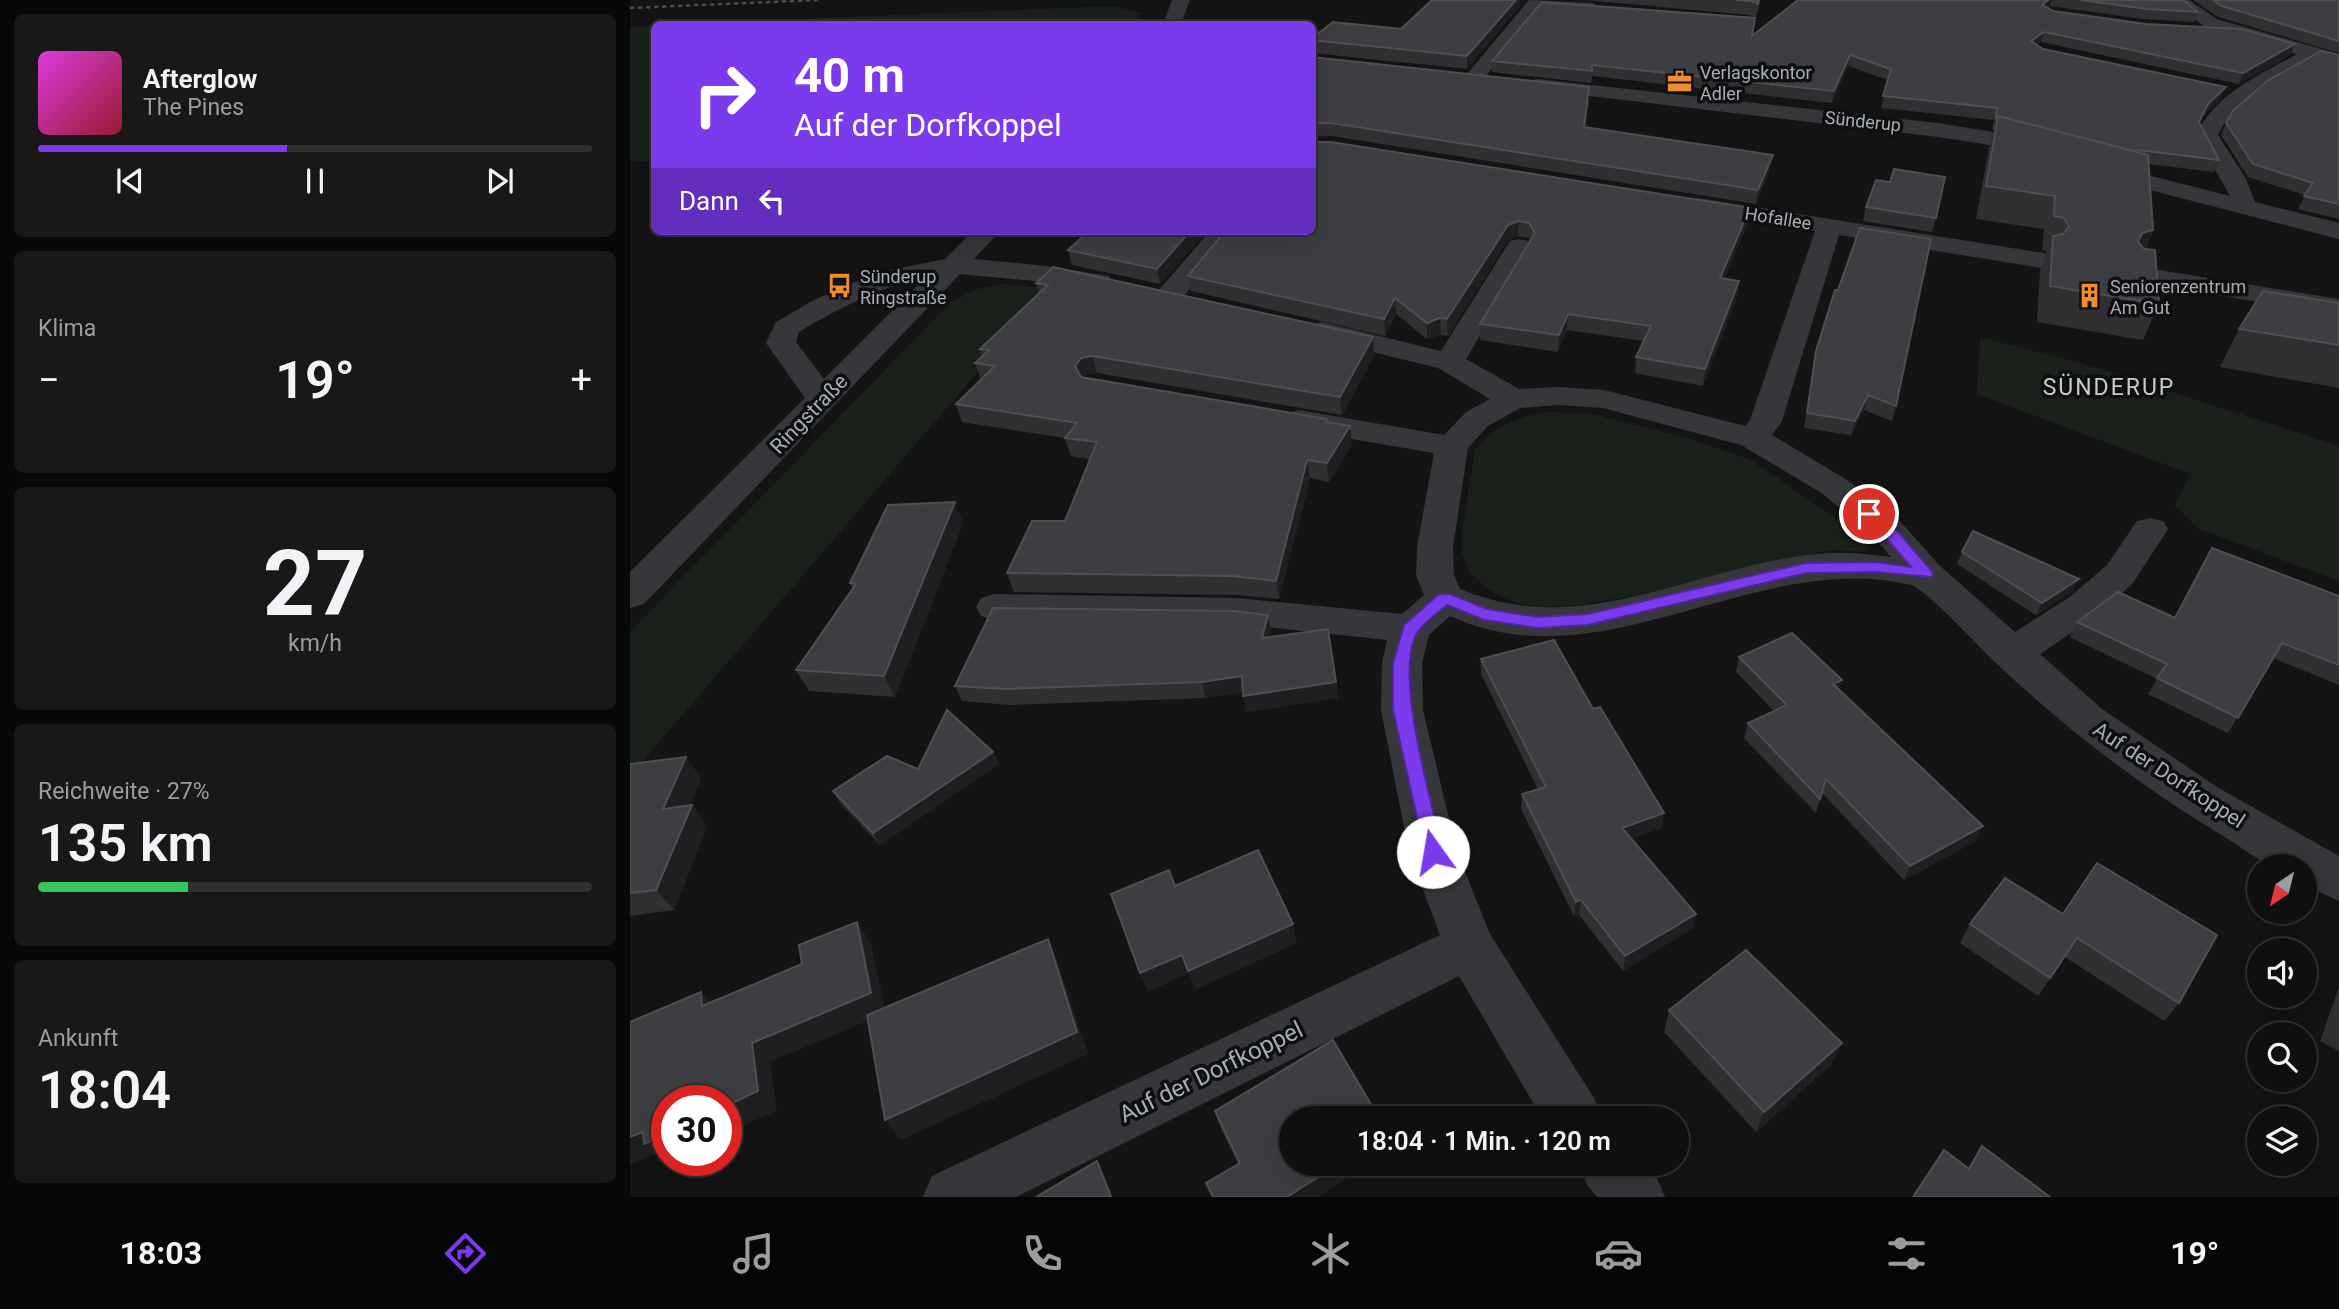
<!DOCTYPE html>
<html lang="de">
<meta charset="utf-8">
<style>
body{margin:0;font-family:Roboto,sans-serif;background:#181819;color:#f1f3f6;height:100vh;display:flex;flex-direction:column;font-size:26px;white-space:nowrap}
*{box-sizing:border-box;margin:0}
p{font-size:23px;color:#9b9c9f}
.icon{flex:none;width:38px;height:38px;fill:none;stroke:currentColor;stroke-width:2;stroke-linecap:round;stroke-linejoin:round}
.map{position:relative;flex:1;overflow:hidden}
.panel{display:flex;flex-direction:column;gap:14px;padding:14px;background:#080809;width:630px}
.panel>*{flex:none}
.hud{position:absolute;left:21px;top:21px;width:665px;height:214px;border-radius:10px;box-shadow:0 7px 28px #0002,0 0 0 2px #2f2f30;background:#7c3aed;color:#fff;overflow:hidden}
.needle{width:46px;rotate:215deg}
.tools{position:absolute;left:1617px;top:854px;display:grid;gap:14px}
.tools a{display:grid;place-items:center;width:70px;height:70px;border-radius:50%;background:#0f0f10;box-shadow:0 7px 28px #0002,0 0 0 2px #2f2f30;font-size:35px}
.speed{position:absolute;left:21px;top:1085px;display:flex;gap:14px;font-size:35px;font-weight:700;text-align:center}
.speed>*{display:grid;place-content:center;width:91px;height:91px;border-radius:50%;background:#0f0f10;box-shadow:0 7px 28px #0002,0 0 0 2px #2f2f30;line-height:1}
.speed .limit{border:10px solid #d22;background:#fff;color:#111}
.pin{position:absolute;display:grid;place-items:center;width:60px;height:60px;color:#fff;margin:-30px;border:4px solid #fff;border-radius:50%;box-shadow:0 2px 7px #0007}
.me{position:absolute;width:77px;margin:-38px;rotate:347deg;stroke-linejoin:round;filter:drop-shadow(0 0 5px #0008)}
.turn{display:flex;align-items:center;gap:24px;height:147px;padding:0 28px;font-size:32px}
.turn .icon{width:91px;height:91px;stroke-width:2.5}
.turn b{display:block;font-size:49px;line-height:60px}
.then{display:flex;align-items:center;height:66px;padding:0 28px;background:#0003;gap:14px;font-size:26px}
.big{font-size:52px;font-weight:600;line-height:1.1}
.panel .card{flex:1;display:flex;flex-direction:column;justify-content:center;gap:10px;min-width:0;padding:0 24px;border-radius:10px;background:#181819}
.panel .dial{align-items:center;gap:0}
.dial b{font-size:91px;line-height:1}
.song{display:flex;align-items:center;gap:21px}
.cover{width:84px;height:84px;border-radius:10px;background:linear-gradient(135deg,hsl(300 70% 55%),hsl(350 70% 35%))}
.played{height:7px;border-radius:4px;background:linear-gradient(90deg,#7c3aed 45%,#2f2f30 45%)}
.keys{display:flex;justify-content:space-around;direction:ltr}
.heat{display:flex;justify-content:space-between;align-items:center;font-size:38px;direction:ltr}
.charge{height:10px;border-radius:5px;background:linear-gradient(90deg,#34c759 27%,#2f2f30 0)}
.trip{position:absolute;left:649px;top:1106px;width:410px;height:70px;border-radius:35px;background:#0f0f10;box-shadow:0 7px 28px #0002,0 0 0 2px #2f2f30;font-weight:600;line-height:70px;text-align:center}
.tabs{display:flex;height:112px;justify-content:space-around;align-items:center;background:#060606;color:#9b9c9f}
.tabs .icon{width:49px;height:49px}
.tabs .on{color:#7c3aed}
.tabs b{font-size:32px;color:#f1f3f6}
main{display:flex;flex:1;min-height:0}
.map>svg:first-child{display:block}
.green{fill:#1a201a}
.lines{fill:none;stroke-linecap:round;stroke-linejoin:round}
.minor{fill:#35373a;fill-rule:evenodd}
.rail{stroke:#484b4f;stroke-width:2.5;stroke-dasharray:4.5 3.5;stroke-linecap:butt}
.wall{fill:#303033}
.shaded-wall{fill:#1f1f21}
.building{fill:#3c3e41;stroke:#4d4f53;stroke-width:2}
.route{fill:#7c3aed;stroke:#51269a;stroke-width:2}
.labels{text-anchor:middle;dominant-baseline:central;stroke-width:7;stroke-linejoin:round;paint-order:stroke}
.far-poi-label{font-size:18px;fill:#a5adb6;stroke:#0f0f10;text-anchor:start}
.far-street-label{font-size:18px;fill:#a5adb6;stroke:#0f0f10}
.street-label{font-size:21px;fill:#a5adb6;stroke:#0f0f10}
.neighbourhood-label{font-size:23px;letter-spacing:2px;fill:#c6cbd2;stroke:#0f0f10}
.near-street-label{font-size:24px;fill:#a5adb6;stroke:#0f0f10}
</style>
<main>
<section class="panel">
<div class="card">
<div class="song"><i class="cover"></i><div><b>Afterglow</b><p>The Pines</p></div></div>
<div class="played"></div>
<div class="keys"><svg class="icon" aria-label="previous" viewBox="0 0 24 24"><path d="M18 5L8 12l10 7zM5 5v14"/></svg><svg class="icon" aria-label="pause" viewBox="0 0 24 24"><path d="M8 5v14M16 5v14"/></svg><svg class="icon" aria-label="next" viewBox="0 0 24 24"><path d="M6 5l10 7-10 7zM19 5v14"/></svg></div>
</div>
<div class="card"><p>Klima</p>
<div class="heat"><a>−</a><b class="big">19°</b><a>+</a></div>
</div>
<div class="card dial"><b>27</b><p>km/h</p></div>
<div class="card"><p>Reichweite · 27%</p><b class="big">135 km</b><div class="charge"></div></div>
<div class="card"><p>Ankunft</p><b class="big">18:04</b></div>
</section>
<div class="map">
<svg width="1709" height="1197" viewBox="0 0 1709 1197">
<rect width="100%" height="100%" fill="#141415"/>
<g class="green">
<polygon points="483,6 512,13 503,24 49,24"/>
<polygon points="24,26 24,161 0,161 0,27"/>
<polygon points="375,284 420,288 0,776 0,632 321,302 347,289"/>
<polygon points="1350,337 1465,367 1709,446 1709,581 1569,529 1545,505 1560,474 1347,394"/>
<path d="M917,412L963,414L1061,439L1119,459L1203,516L1240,549L1236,552L1200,550L1030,592L941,606L900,607L876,599L858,589L839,572L832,552V531L845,450C862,426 889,417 917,412Z"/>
</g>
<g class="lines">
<g class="minor">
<polygon points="542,0 560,0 551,24 533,24"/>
<polygon points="899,0 963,3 972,8 963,13 911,9 851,82 837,82 834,78 837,74"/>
<path d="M1539,0H1559L1587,19L1709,54V66L1686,59C1651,79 1605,97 1588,135L1616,179L1625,202L1709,223V239L1462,175L1458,170L1462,165L1470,163L1600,196L1566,135C1586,93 1629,75 1667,54L1575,27Z"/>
<polygon points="907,79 1308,123 1357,131 1420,149 1423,154 1420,159 1412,161 1354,144 1308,137 900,89 897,85 900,81"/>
<path d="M1068,198L1420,254L1424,260L1420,266L1411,268L1209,235L1152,421L1142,435L1217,480L1269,520L1309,565L1385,632L1441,596L1477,565L1507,521L1520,518L1533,521L1538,529L1503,583L1469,614L1410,654L1472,709L1587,787L1709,856V901L1675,885V866C1665,866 1652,869 1643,866C1626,860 1609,845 1593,836C1511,787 1435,728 1366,663C1352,650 1295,588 1281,585C1126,548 972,686 820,616L799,635L792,663L793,710L827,852L860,934L964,1098L972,1118H912L829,976L386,1197H293L302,1176L810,935L779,852L751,710L752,663L757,640L606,624L365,620L351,616L346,607L351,598L365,594L606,598L772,614L794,595L786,575L787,547L804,453L669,430L658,427L653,420L658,413L669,410L814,435L836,412L860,399L808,368L682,337L678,331L682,325L692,322L811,351L880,241L889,239L898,241L902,247L836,359L889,389L928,387L974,390L1115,426L1120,420L1185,231L1059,210L1056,205L1059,200ZM928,405L973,408L1111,445L1193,494L1243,536L1261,557C1236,554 1211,551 1186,554C1065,566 954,641 830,589L824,575L823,547L838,448L858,426L890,408Z"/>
<path d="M343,231H370L344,259L416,266L479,276L483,282L479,288L469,290L416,282L330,274L14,604L0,608V572L175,398L136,343L146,322L184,300L246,273L315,259ZM296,277L194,379L166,342L169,332C209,308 250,287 296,277Z"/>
<polygon points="580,231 607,231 549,302 539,304 529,302 525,296 529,290"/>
<polygon points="1510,267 1709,299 1709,315 1500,281 1496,275 1500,269"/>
<polygon points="949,1164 1016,1164 1026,1176 1035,1197 967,1197 957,1185"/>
</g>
<polyline class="rail" points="0,8 188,0"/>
</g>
<g class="wall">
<polygon points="954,0 1130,0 1126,18 1120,15"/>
<polygon points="1168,0 1553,0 1568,12 1564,22 1513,19 1420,6 1418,8 1423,11 1665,44 1660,55 1609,84 1411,42 1407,45 1413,49 1591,99 1573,116 1569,123 1589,160 1584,172 1518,164 1523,230 1516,249 1529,304 1513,340 1407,322 1410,271 1417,251 1412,250 1414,229 1346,219 1359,148 1364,130 1362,130 1364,120 1251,108 1258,80 1218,66 1202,103 962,76 961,83 862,72 862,61 1122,35"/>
<polygon points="1563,0 1709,0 1709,53 1588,17"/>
<polygon points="890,6 837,69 682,53 682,38 771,29"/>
<polygon points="1709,55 1709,219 1668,209 1675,195 1618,177 1591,135 1596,123"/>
<polygon points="682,57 959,101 955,128 1140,169 1126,204 702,136 682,137"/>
<polygon points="682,142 1118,223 1094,279 1109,281 1107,297 1073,386 1005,373 1006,357 1014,341 937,330 928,352 850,340 850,324 900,241 899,238 888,236 878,240 818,336 811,335 797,339 766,314 755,336 561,291 558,276"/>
<polygon points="1260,182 1306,218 1302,232 1233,221 1236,207"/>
<polygon points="577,231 530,284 442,265 438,250"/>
<polygon points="423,267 744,355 712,415 467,373 456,375 454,377 697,419 698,423 722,444 699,482 680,478 649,599 606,595 384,592 377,573 435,521 460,459 441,456 435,438 332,422 326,404 351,380 345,363 352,357 350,349 409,294 406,283"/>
<polygon points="1709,303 1709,388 1590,367 1609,329"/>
<polygon points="1186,351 1266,406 1262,421 1234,410 1221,435 1174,428"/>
<polygon points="333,523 265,697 179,691 166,670 223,589 220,583"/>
<polygon points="1582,548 1709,596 1709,685 1643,658 1598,733 1518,694 1527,679 1440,637 1447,622 1545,618"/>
<polygon points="1332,552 1443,591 1406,615 1327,564"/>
<polygon points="641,630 639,637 706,682 708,698 616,712 613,692 575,698 381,705 332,701 325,686"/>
<polygon points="1109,657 1209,690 1346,841 1274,880 1192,793 1186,813 1114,738 1118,723 1144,711 1106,672"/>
<polygon points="851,659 1032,828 1001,838 1066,914 1063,928 993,971 949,915 944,916 891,809 892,794 908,789 851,674"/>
<polygon points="363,752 369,764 250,845 210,803 203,791"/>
<polygon points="0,764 71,778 59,806 62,805 77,826 44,910 0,916"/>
<polygon points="1375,878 1549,1003 1534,1021 1435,957 1408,996 1330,943 1340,924"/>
<polygon points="1709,987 1709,1051 1690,1041"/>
<polygon points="1039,1010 1202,1064 1126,1132 1034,1032"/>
<polygon points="585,1111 662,1164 738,1164 688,1197 608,1164 591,1129"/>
<polygon points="1352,1146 1420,1197 1338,1168"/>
</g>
<g class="shaded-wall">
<polygon points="886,0 890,0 890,6 837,69 837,56"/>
<polygon points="1418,0 1422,0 1420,6 1409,15 1412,5"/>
<polygon points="1414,32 1411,42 1398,52 1401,41"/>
<polygon points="1665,44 1660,55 1609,84 1613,73"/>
<polygon points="1220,55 1218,66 1202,103 1204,91"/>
<polygon points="1596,87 1591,99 1573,116 1564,134 1578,104"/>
<polygon points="1143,155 1140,169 1126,204 1128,190"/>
<polygon points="1120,208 1118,223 1088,294 1090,278"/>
<polygon points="889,221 888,236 878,240 818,336 817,319 878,225"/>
<polygon points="1523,230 1509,264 1494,276 1512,233"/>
<polygon points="560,231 577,231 530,284 527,269"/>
<polygon points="1109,281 1107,297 1073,386 1075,369"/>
<polygon points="765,298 766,314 755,336 754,319"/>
<polygon points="938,314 937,330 928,352 929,335"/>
<polygon points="810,318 811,335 797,339 797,323"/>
<polygon points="743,337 744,355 712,415 710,397"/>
<polygon points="463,356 467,373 456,375 450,384 445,366 451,358"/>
<polygon points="1238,395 1234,410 1221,435 1225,421"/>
<polygon points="720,426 722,444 699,482 697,463"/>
<polygon points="677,460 680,478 649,599 646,581"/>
<polygon points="325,502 333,523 265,697 254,676"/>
<polygon points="1449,579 1443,591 1406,615 1412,603"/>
<polygon points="638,615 641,630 635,654 632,638"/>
<polygon points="612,676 615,692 575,698 572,682"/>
<polygon points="1212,680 1207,695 1203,684"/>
<polygon points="706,682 708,698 616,712 613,696"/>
<polygon points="363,752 369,764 250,845 243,833"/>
<polygon points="56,757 71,778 50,829 33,809"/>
<polygon points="62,805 77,826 44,910 26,890"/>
<polygon points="1034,813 1032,828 990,842 992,828"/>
<polygon points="1353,826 1346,841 1274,880 1280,866"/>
<polygon points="951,900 949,915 944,916 946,902"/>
<polygon points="1066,914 1063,928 993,971 995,956"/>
<polygon points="227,922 241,943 256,1013 140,1062 147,1110 96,1134 96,1106 122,1043"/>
<polygon points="663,924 667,943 565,990 558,971"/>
<polygon points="418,939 428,962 458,1054 271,1140 255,1120"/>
<polygon points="552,955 559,973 518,992 510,973"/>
<polygon points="71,992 89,1012 72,1006"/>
<polygon points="1212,1043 1202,1064 1126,1132 1134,1112"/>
<polygon points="13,1132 37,1133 37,1160 39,1160 36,1162 26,1154 0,1165 0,1137"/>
<polygon points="467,1161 472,1171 483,1197 481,1197"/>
<polygon points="708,1164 738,1164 688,1197 657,1197"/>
</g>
<g class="building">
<polygon points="802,0 886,0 837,56 682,40 682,38 703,22 771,29"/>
<polygon points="1106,0 1129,0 1128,4 1122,1"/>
<polygon points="1168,0 1418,0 1412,5 1423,11 1516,24 1612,29 1665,44 1613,73 1414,32 1401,41 1413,49 1596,87 1578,104 1569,122 1589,160 1508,150 1508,152 1368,116 1368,118 1366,118 1367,108 1253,96 1261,69 1220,55 1204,91 962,65 962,71 862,61 912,2 1125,18 1122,36"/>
<polygon points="1451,0 1553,0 1568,12 1517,9"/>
<polygon points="1583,0 1709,0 1709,41 1592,6"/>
<polygon points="1691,51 1709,55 1709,204 1674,196 1683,183 1623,164 1596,123 1603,111 1637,81"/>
<polygon points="682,57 959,87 954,127 1143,155 1128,190 701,123 682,123"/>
<polygon points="1368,116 1518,155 1523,230 1512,233 1508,242 1514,249 1525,250 1529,304 1420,286 1423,236 1433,234 1439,227 1434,218 1424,216 1425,196 1356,186"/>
<polygon points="682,142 701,142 1120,208 1090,278 1109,281 1075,369 1006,357 1021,326 938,314 929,335 850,324 905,233 899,223 889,221 878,225 817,319 810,318 797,323 765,298 754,319 558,276 595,231 682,231"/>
<polygon points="1264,169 1315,177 1306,218 1236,207 1246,180 1260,182"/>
<polygon points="1230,228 1301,239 1266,406 1238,395 1225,421 1177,413 1186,351 1205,290 1208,290"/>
<polygon points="459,231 560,231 527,269 438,250"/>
<polygon points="423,267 743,337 710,397 463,356 451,358 445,366 451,377 697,419 696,422 720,426 697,463 677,460 646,581 602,576 377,573 402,521 435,521 467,442 435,438 447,423 326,404 365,366 345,363 359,350 350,349 418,285 406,283"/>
<polygon points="1633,291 1709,303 1709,345 1609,329"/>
<polygon points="325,502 254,676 166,670 226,584 220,583 258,505"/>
<polygon points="1343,531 1449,579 1412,603 1332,552"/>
<polygon points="1582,548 1709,596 1709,665 1652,643 1608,718 1527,678 1537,664 1447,622 1488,592 1545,618"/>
<polygon points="363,608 603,611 638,615 632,638 698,629 706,682 613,696 612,676 572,682 374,689 325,686"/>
<polygon points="1162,633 1212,680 1203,684 1353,826 1280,866 1196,779 1190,799 1118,723 1157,705 1109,657"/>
<polygon points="924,640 963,709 970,707 1034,813 992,828 1066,914 995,956 951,900 946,902 892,794 916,787 851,659"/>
<polygon points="317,710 363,752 243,833 203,791 257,756 288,769"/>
<polygon points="56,757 33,809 62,805 26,890 0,893 0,764"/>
<polygon points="628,850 663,924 558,971 552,955 510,973 481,894 539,870 545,886"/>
<polygon points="1467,863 1587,935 1549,1003 1447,938 1420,978 1340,924 1375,878 1433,914"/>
<polygon points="227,922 241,993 122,1043 128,1091 96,1106 96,1101 37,1101 37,1133 14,1144 13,1132 0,1137 0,1022 71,992 72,1006 172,964 169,945"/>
<polygon points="418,939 447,1032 255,1120 237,1015"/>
<polygon points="1116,950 1212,1043 1134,1112 1039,1010"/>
<polygon points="703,1040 749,1118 662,1118 662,1164 708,1164 657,1197 583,1197 576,1183 610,1163 585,1111"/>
<polygon points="1352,1146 1420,1197 1283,1197 1314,1150 1339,1169"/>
<polygon points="467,1161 481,1197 406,1197"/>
</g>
<path class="route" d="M1239,510L1262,525L1301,570L1303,574L1301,577L1245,572L1176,573L958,625L908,628L854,620L817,605C808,613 796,621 789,630C761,667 803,807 813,852L810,858L803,860L796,858L763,710V663L774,625L809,594H820L857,609L908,617L958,614L1176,563L1245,562L1281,567L1251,532L1232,514L1234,511Z"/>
<defs>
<symbol id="office-bare" viewBox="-9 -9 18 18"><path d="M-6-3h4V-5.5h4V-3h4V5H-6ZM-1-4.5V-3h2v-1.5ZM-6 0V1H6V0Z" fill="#f18c30" stroke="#0f0f10" stroke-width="2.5" paint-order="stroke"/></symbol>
<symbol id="bus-bare" viewBox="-9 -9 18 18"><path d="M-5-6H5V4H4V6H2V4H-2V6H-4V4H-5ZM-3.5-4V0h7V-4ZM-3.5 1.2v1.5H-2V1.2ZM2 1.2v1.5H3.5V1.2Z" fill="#f18c30" stroke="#0f0f10" stroke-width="2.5" paint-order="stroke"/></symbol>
<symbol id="building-bare" viewBox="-9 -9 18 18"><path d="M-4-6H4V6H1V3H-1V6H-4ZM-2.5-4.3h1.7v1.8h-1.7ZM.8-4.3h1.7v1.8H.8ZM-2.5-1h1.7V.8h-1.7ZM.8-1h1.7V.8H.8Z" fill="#f18c30" stroke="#0f0f10" stroke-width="2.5" paint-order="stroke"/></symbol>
</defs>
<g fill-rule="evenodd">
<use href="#office-bare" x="1032" y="64" width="35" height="35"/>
<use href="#bus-bare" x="192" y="268" width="35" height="35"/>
<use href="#building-bare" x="1442" y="278" width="35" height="35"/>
</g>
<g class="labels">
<g class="far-poi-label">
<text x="1070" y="72">Verlagskontor<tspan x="1070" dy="21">Adler</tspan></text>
<text x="230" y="276">Sünderup<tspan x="230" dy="21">Ringstraße</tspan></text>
<text x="1480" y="286">Seniorenzentrum<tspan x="1480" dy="21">Am Gut</tspan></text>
</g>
<g class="far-street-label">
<text transform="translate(1233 121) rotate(6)">Sünderup</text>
<text transform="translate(1148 218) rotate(9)">Hofallee</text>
</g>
<g class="street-label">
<text transform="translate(179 414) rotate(-46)">Ringstraße</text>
<text transform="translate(1539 775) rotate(33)">Auf der Dorfkoppel</text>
</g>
<g class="neighbourhood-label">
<text x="1479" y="387">SÜNDERUP</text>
</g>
<g class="near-street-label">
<text transform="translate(581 1072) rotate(-26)">Auf der Dorfkoppel</text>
</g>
</g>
</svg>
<div class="tools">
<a><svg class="needle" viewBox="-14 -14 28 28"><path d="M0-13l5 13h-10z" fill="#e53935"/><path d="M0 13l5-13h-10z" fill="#9b9c9f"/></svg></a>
<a><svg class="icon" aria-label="sound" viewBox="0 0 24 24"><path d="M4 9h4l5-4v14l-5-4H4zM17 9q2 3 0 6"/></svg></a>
<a><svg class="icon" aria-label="search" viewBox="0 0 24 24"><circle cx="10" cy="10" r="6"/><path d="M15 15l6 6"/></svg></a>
<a><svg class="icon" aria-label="layers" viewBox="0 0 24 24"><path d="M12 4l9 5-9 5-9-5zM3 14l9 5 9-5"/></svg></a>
</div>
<div class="speed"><div class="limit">30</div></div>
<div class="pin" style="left:1239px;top:514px;background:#d93025"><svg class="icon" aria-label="arrive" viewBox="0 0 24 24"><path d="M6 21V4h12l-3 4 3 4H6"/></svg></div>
<svg class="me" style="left:803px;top:852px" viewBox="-20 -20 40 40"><circle r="19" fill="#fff"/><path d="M0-13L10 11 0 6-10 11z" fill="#7c3aed"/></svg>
<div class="trip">18:04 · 1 Min. · 120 m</div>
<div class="hud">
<div class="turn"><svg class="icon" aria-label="right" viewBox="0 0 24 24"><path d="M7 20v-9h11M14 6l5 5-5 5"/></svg><div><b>40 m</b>Auf der Dorfkoppel</div></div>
<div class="then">Dann<svg class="icon" aria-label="left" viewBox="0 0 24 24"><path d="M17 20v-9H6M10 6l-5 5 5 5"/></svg></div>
</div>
</div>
</main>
<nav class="tabs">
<b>18:03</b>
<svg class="icon on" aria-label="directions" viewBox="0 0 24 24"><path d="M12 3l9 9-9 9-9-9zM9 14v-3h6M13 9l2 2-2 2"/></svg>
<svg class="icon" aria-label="music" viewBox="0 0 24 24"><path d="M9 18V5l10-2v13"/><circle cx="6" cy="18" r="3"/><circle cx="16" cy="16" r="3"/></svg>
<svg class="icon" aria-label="phone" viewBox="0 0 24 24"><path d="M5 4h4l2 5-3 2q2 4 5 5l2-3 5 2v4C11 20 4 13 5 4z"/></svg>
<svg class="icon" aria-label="climate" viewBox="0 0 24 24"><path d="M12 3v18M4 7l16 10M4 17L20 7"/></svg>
<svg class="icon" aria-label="car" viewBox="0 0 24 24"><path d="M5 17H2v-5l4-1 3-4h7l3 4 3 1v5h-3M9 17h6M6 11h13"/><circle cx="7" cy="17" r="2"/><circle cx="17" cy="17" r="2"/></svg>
<svg class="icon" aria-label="filters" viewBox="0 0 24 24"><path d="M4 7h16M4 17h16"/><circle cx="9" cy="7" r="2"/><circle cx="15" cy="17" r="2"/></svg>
<b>19°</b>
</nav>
